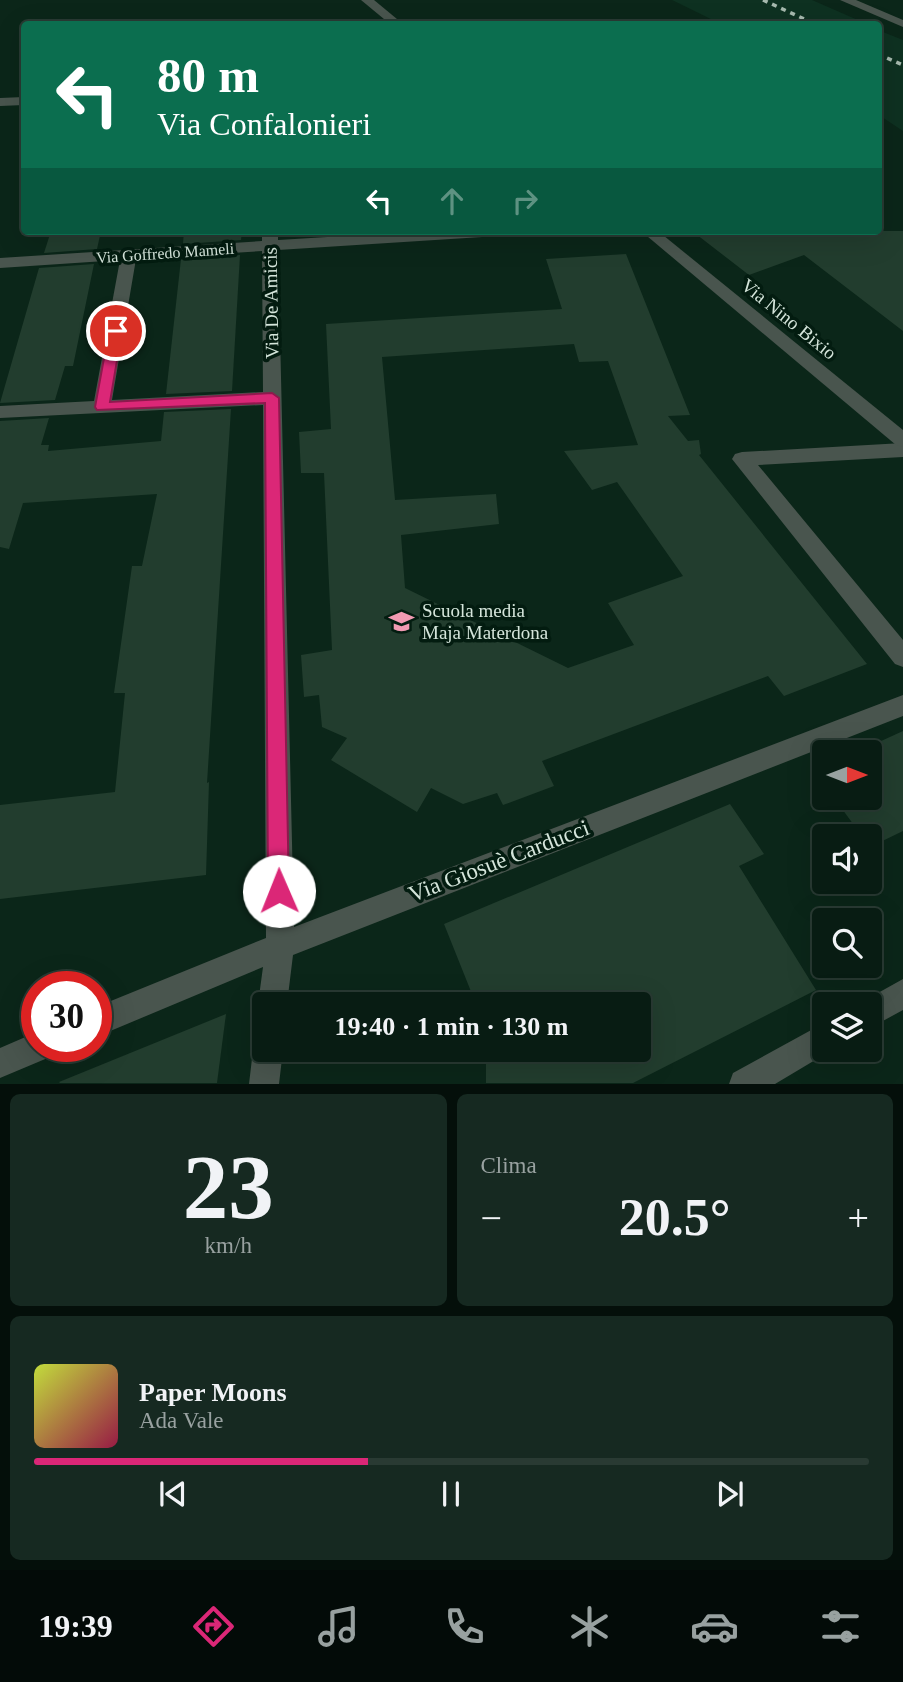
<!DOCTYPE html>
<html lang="it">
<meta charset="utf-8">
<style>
body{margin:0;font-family:"Times New Roman",serif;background:#162921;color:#f1f3f6;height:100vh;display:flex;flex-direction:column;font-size:26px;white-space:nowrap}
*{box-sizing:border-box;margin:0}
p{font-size:23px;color:#98a1a0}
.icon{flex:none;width:38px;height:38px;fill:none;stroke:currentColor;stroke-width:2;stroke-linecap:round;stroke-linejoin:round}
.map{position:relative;height:1084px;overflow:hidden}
.details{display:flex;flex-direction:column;gap:10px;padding:10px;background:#040f0a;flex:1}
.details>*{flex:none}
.banner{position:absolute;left:21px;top:21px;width:861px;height:214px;border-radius:7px;box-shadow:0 7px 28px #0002,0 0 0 2px #293a33;background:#0b6e4f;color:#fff;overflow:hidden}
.needle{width:46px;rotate:90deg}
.fabs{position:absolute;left:812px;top:740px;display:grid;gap:14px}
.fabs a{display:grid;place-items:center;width:70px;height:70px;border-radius:7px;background:#081c13;box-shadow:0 7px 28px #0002,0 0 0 2px #293a33;font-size:35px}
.speed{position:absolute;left:21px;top:971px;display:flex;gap:14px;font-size:35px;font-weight:700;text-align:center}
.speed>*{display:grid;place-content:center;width:91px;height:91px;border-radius:50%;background:#081c13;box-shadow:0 7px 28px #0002,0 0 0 2px #293a33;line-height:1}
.speed .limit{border:10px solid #d22;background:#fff;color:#111}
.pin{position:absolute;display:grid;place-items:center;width:60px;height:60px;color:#fff;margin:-30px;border:4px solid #fff;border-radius:50%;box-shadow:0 2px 7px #0007}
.me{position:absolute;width:77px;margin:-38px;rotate:359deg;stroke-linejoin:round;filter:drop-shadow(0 0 5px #0008)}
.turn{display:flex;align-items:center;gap:24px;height:147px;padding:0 21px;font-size:32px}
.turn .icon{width:91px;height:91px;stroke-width:2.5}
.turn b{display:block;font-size:49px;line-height:60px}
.lanes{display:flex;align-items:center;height:66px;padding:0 21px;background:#0003;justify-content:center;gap:35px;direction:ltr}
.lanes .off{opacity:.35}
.big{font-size:52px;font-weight:700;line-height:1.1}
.details .card{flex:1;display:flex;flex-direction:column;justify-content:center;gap:10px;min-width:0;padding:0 24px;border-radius:10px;background:#162921}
.details .dial{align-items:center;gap:0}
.dial b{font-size:91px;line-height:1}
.song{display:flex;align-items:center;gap:21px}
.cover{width:84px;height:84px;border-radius:10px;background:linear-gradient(135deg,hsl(70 70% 55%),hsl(340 70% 35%))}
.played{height:7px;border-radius:4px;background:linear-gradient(90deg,#db2777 40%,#293a33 40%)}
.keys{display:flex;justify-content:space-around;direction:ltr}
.heat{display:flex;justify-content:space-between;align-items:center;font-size:38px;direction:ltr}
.details .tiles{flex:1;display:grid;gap:10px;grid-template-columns:1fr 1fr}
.card:last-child{grid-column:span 2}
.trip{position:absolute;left:252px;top:992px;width:399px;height:70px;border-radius:7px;background:#081c13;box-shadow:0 7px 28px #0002,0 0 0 2px #293a33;font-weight:700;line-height:70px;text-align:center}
.dock{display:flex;height:112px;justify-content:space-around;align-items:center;background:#030b08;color:#98a1a0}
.dock .icon{width:49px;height:49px}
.dock .current{color:#db2777}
.dock b{font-size:32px;color:#f1f3f6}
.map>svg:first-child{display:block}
.built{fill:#0e3121}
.building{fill:#223d2e;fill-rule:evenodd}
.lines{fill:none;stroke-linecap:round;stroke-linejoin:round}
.service{fill:#49554e;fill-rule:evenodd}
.minor{fill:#49554e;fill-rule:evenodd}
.rail{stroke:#a6b9ae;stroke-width:3.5;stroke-dasharray:5 5;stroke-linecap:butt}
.route{fill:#db2777;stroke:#8e194d;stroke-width:2}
.labels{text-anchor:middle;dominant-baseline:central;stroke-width:7;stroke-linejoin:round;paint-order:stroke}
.far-street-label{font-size:16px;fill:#d5e5db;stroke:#031c10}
.street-label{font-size:19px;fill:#d5e5db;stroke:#031c10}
.poi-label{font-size:19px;fill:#d5e5db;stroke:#031c10;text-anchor:start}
.near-street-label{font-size:23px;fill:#d5e5db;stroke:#031c10}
</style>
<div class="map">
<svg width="903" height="1084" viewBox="0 0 903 1084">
<rect width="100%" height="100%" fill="#0b2619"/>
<g class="built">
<polygon points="672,0 812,0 867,24 721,24"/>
<polygon points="878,30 903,40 903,131 879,115"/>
</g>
<g class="building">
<polygon points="51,231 101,231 97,249 44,253"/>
<polygon points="184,231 242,231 241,240 183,244"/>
<polygon points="692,231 903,231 903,331 804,255 749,275"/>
<path d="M626,254L690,415L668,416L688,441L699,440L701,454L699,455L867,664L784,696L768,676L542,761L554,786L503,805L497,793L463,804L431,788L417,812L331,760L347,738L322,727L319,695L304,697L301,655L332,650L324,473H301L299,432L331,429L326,324L562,309L546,259ZM574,344L579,362L608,361L638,445L564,451L592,490L617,482L683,576L608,603L634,645L568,668L405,588L401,535L499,524L496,494L395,500L382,357Z"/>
<polygon points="240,255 232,391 166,394 181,259"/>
<polygon points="94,264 73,366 65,366 55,400 0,403 39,268"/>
<polygon points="231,409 207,783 209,782 206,875 0,899 0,805 115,792 125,693 114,693 132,566 142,566 157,494 23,503 9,549 0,547 0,421 49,418 41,445 49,445 48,451 161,441 164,412"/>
<polygon points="903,731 903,831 870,847 870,836 862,836 834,798 870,798 870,752 857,752"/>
<polygon points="730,804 764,854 739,866 816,990 633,1083 486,1083 486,1050 639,1050 639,1004 476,1004 444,924"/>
<polygon points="226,1014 217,1083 60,1083 59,1082"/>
</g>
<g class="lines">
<polygon class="service" points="903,443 903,457 758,465 903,640 903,667 895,664 732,459 735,454 742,452"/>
<g class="minor">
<polygon points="361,0 374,0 403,24 390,24"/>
<polygon points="840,0 856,0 903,20 903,27"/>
<polygon points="24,97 24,105 0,106 0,98"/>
<path d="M262,231H278V240L426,231H506L498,236L278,250L294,927L903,695V716L293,955L287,1004H264V1015L258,1004L263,967L96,1037V1007L266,938L263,405L0,418V406L94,401L120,260L0,268V258L262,241ZM262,251L263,392L112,400L136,259Z"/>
<polygon points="641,231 658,231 903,430 903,447 896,445"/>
<polygon points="903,979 903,1010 870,1028 870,1004 859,1004 860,1003"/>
<polygon points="824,1023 824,1050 832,1050 775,1084 729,1084 733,1073"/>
<polygon points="37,1032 37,1046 54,1046 50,1057 0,1078 0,1048"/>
<polygon points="264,1036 264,1050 283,1050 279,1084 249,1084 253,1050 257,1039"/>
</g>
<g class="rail">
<polyline points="763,0 815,24"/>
<polyline points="878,54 903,65"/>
</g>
</g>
<polygon class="route" points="116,327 122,331 110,402 272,393 279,398 289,891 286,898 279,901 271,898 268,891 265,403 97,410 95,407 109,331"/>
<defs>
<symbol id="school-bare" viewBox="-9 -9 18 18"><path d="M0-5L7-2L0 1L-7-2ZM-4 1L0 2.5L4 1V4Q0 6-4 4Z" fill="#f19ab2" stroke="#031c10" stroke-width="2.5" paint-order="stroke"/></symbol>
</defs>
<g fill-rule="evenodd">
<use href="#school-bare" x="384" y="604" width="35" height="35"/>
</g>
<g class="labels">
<g class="far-street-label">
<text transform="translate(165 253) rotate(-4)">Via Goffredo Mameli</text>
</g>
<g class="street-label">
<text transform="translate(271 303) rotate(-91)">Via De Amicis</text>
<text transform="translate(789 319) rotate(39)">Via Nino Bixio</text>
</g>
<g class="poi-label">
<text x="422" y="610">Scuola media<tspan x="422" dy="22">Maja Materdona</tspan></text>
</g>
<g class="near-street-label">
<text transform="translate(499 861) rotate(-21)">Via Giosuè Carducci</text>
</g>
</g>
</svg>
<div class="fabs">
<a><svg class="needle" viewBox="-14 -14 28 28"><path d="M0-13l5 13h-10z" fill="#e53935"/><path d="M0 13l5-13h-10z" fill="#98a1a0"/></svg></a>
<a><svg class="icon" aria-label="sound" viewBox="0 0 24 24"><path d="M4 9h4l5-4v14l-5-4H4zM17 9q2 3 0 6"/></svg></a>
<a><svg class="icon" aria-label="search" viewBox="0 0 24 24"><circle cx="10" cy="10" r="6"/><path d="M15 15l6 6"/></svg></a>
<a><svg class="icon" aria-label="layers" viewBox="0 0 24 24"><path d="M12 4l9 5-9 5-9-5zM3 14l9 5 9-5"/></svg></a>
</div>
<div class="speed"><div class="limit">30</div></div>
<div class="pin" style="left:116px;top:331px;background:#d93025"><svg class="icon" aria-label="arrive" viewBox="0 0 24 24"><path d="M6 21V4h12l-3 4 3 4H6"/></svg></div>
<svg class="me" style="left:279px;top:891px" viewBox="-20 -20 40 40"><circle r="19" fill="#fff"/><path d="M0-13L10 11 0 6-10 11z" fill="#db2777"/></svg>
<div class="trip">19:40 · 1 min · 130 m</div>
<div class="banner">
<div class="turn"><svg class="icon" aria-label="left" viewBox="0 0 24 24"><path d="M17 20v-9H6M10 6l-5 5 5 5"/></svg><div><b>80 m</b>Via Confalonieri</div></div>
<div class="lanes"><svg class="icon" aria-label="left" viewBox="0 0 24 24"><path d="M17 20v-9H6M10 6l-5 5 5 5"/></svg><svg class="icon off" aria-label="ahead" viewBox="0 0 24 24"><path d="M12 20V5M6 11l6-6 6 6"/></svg><svg class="icon off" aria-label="right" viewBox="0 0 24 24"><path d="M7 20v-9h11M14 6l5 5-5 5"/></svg></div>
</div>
</div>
<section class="details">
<div class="tiles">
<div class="card dial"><b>23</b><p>km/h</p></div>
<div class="card"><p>Clima</p>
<div class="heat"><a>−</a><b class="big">20.5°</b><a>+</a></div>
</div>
<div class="card">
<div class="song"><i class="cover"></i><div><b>Paper Moons</b><p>Ada Vale</p></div></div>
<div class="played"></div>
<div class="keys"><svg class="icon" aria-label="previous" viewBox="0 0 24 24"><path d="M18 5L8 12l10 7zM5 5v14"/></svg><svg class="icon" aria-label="pause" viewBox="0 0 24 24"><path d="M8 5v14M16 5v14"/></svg><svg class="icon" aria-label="next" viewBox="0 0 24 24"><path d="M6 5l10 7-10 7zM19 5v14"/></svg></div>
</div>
</div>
</section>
<nav class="dock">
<b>19:39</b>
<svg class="icon current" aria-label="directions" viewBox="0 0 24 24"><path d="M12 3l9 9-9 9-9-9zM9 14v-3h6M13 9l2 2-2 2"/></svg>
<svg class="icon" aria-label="music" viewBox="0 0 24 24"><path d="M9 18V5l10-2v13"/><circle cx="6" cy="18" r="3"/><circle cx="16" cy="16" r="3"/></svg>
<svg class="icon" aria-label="phone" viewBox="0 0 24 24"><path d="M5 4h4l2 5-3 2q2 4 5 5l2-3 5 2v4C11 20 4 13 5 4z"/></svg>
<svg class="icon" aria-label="climate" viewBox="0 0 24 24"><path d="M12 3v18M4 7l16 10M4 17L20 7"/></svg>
<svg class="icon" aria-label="car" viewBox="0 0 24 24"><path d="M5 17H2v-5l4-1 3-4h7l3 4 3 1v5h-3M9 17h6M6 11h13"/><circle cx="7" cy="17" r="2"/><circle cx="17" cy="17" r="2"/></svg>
<svg class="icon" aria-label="filters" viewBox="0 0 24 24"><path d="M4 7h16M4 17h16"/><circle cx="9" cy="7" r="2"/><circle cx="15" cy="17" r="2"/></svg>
</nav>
